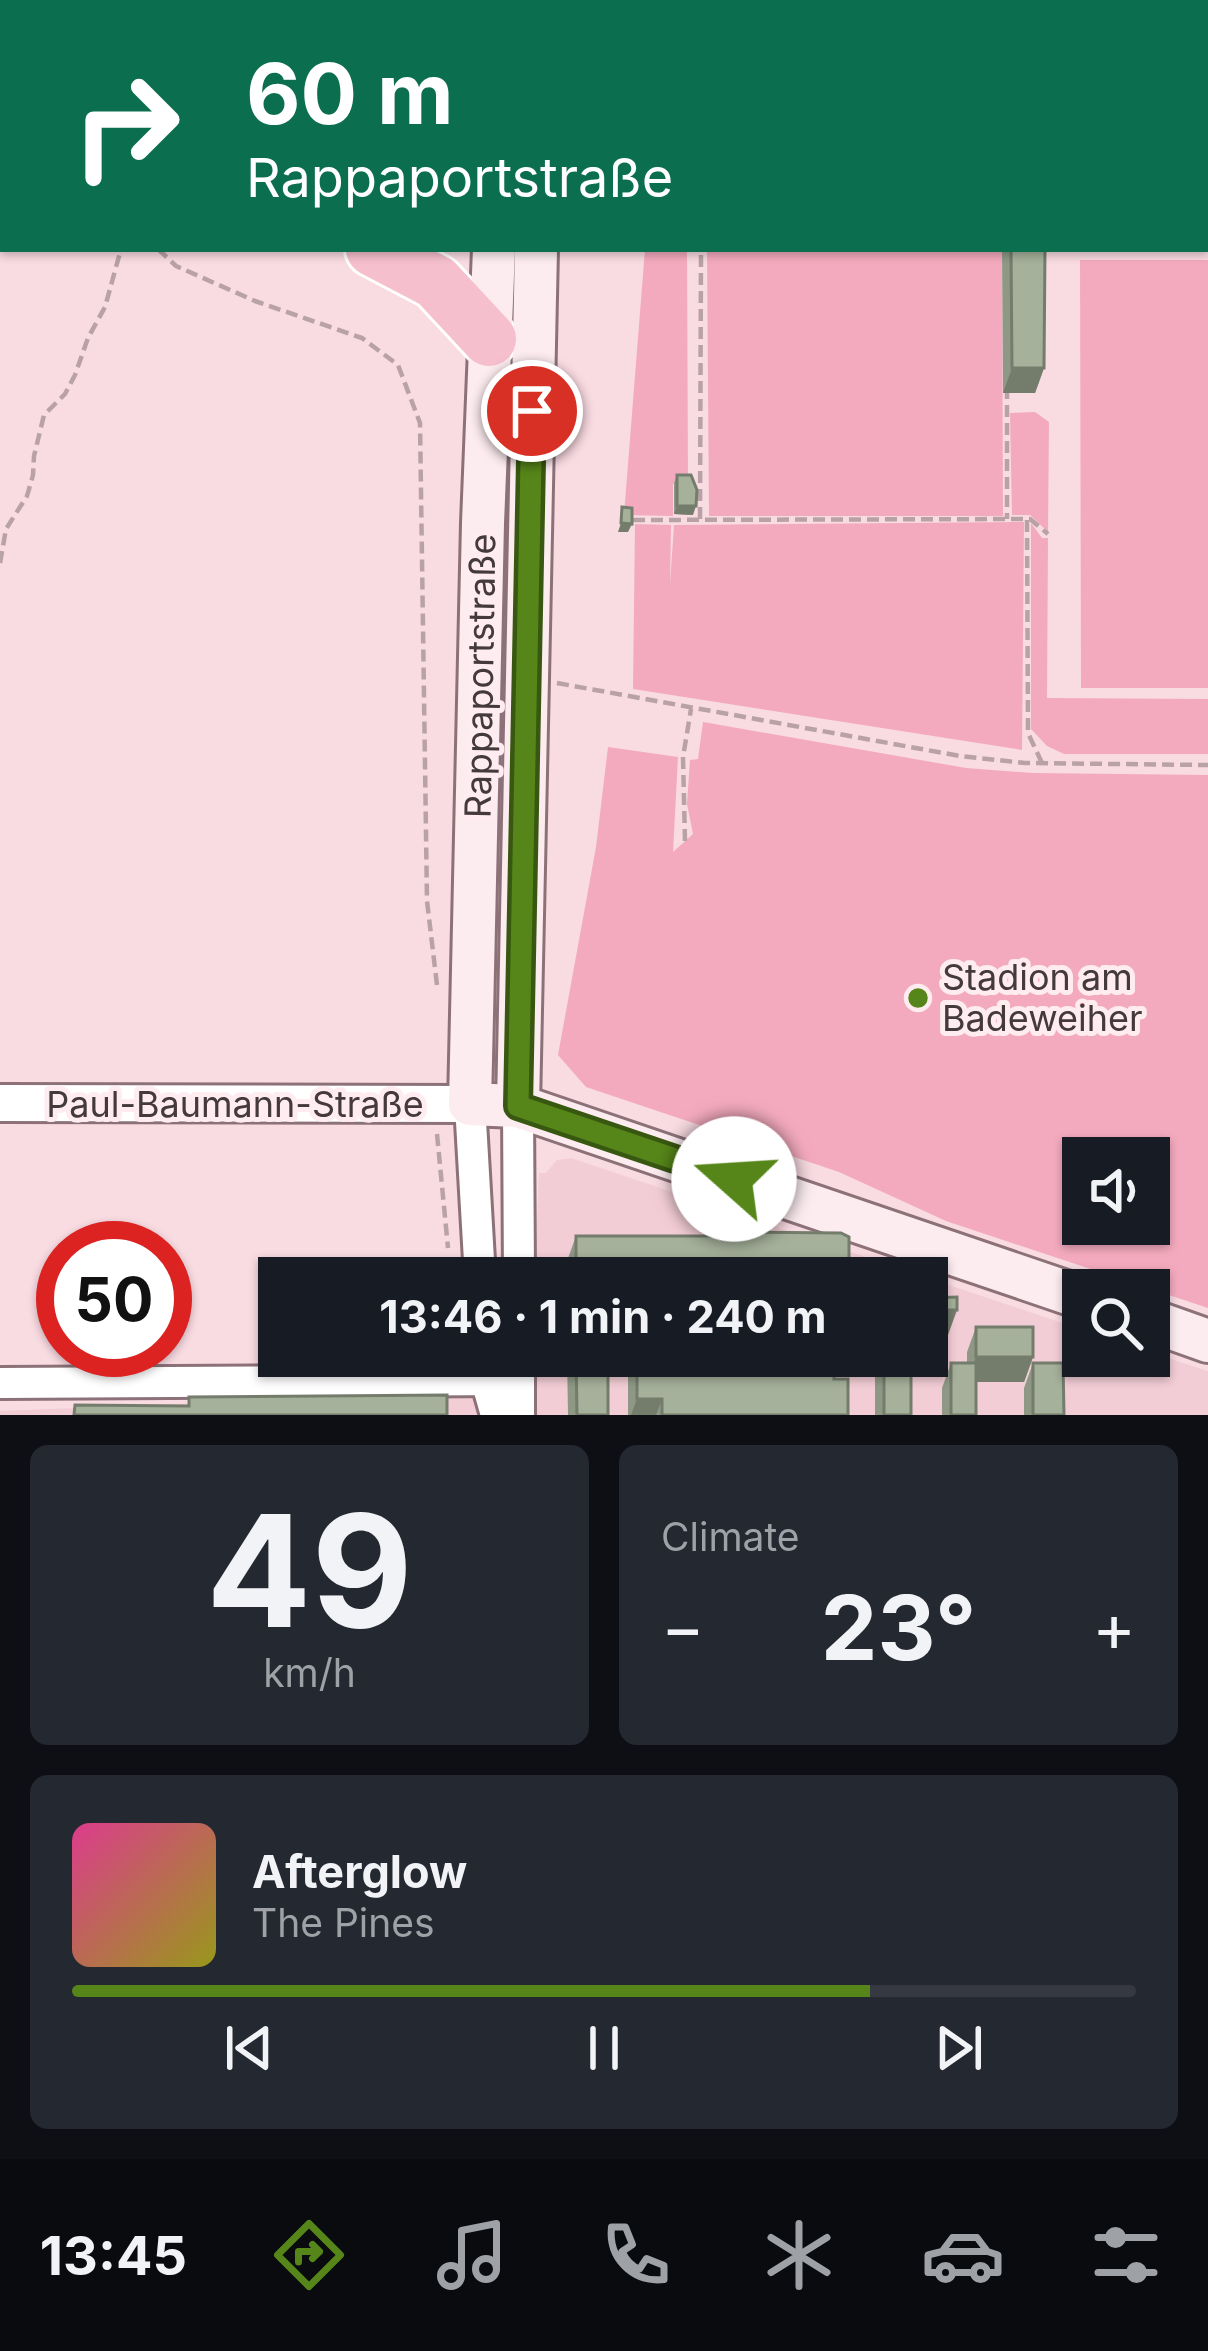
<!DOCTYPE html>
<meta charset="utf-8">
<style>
body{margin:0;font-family:Inter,sans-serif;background:#242831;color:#f1f3f6;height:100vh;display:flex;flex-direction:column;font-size:45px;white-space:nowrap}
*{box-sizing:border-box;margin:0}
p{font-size:39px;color:#9ea1a6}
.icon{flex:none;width:66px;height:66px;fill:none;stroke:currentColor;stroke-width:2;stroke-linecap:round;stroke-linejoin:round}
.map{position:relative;height:1415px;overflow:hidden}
.drawer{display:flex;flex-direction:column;gap:30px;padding:30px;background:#0d0f14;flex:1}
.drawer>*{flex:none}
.hud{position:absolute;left:0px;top:0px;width:1209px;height:252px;box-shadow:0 3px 9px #0004;background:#0b6e4f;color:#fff;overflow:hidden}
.buttons{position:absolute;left:1062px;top:1137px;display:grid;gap:24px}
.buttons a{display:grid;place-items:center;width:108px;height:108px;border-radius:0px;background:#171b24;box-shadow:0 3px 9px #0004;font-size:60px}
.speed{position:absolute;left:36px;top:1221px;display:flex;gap:24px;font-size:60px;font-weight:700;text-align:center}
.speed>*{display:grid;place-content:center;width:156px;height:156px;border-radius:50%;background:#171b24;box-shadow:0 3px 9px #0004;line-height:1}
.speed .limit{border:18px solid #d22;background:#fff;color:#111}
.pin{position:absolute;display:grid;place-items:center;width:102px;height:102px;color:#fff;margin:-51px;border:6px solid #fff;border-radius:50%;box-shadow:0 3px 12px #0007}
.me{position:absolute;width:132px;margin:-66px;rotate:289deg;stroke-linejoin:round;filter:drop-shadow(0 0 9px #0008)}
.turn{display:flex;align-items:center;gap:42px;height:252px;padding:0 48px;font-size:54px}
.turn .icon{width:156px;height:156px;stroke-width:2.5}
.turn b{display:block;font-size:84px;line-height:102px}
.big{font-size:90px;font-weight:700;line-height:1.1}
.drawer .card{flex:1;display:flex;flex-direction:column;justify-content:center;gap:18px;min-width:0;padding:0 42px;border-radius:18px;background:#242831}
.drawer .dial{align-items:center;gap:0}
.dial b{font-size:156px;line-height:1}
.song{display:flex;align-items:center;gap:36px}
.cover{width:144px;height:144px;border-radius:18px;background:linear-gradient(135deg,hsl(330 70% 55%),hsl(60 70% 35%))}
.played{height:12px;border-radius:6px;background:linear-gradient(90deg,#568619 75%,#363941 75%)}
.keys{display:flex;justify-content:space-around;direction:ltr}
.heat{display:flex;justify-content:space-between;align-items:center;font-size:66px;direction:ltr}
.drawer .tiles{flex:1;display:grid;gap:30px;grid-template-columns:1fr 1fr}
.card:last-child{grid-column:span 2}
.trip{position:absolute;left:258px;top:1257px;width:690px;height:120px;border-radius:0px;background:#171b24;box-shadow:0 3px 9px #0004;font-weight:700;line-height:120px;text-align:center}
.tab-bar{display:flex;height:192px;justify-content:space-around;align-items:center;background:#090b0e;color:#9ea1a6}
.tab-bar .icon{width:84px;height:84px}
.tab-bar .on{color:#568619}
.tab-bar b{font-size:54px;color:#f1f3f6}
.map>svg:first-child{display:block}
.built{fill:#f3cdd6}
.green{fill:#f4aabe;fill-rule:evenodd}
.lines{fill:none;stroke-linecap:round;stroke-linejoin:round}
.minor-casing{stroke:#8c7278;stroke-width:36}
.tertiary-casing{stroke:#8c7278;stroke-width:42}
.secondary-casing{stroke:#8c7278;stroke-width:48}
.primary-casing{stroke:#fff;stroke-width:54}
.motorway-casing{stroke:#fff;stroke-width:60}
.path{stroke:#b9a2a7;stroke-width:4.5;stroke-dasharray:12 6;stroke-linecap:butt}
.minor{stroke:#fff;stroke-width:30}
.tertiary{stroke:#fff;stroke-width:36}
.secondary{stroke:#fcecf0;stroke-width:42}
.primary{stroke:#fad9e1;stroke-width:48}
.motorway{stroke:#f6bfcd;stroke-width:54}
.wall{fill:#8e9885}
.shaded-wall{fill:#747c6c}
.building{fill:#a5b19b;stroke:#747c6c;stroke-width:3}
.route-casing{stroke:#385710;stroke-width:30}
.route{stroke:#568619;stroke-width:21}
.poi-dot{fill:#568619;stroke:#feecf0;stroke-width:4.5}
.labels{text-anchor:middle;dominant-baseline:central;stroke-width:10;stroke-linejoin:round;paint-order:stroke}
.street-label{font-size:36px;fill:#44393b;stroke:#feecf0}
.poi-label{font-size:36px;fill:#44393b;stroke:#feecf0;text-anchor:start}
</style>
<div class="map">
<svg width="1208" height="1415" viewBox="0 0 1208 1415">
<rect width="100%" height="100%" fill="#f9dbe2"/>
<polygon class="built" points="571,1158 1083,1330 1083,1356 1149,1356 1149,1352 1208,1371 1208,1415 0,1415 0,1411 530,1390 533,1356 927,1356 927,1278 535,1278 539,1173 546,1173 557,1160"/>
<g class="green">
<polygon points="645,249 687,249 688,483 673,484 673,516 624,515"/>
<polygon points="707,249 1002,249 1003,516 709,516"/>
<polygon points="1080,260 1208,260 1208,688 1081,688"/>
<polygon points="1035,412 1049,422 1048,532 1030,515 1012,515 1010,413"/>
<polygon points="1024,522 1022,750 633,689 635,524 671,525 670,584 674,525"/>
<polygon points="1031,523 1042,538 1048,538 1047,698 1208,699 1208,754 1064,754 1047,746 1031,729"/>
<path d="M703,722L966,768L1033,773L1208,775V1308L946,1221L839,1172L586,1087L558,1055L596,847L608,747L678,757L673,852L693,834L687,804L690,760L698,759ZM1083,1158H1149V1224H1083Z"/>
</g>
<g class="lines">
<defs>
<g id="minor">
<polyline points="877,0 884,3"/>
<polyline points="1030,0 1033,3"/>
<polyline points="1206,114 1208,115"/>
<polyline points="470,1104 480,1278"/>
<polyline points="518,1106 519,1278"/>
<polyline points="484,1356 486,1380 496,1415"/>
<polyline points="0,1383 519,1380"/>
<polyline points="519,1415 519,1356"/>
</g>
<polyline id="tertiary" points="0,1103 470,1104"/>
<g id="secondary">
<polyline points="494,249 483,523 470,1104 518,1106 1083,1298"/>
<polyline points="518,1106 536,249"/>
<polyline points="1149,1320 1208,1341"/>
</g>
<polyline id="primary" points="546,3 546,0"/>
<g id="motorway">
<polyline points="124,3 124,0"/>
<polyline points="481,3 482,0"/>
<polyline points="373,249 436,282 489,339"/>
</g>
</defs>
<use href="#minor" class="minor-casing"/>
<use href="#tertiary" class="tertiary-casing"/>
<use href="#secondary" class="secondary-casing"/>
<use href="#primary" class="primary-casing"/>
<use href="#motorway" class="motorway-casing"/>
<g class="path">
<polyline points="52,3 52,0"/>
<polyline points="158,249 176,266 255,301 362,338 398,365 420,423 427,901 437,985"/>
<polyline points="1007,387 1007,519"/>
<polyline points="700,519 701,249"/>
<polyline points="633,520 1030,519 1048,534"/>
<polyline points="1027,520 1028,733 1042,763"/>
<polyline points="0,563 6,529 27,496 33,475 34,456 44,415 65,394 75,375 88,338 105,307 121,249"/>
<polyline points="557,683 960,756 1025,763 1208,765"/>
<polyline points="685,841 683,757 691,709"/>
<polyline points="437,1134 448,1248"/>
</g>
<use href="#minor" class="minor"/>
<use href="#tertiary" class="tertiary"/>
<use href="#secondary" class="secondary"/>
<use href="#primary" class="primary"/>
<use href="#motorway" class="motorway"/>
</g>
<g class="wall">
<polygon points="1002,249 1045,249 1044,368 1035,393 1003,393"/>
<polygon points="677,475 693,515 674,514 674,483"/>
<polygon points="576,1236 849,1278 567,1278 567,1261"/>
<polygon points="976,1327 1033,1357 1024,1382 976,1382 976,1415 942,1415 942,1388 951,1363 967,1363 967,1352"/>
<polygon points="567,1356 608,1356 608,1415 568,1415"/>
<polygon points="634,1356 834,1356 834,1379 848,1415 628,1415 628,1374"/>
<polygon points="878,1356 911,1356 911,1415 875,1415 875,1365"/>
<polygon points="1033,1363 1064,1415 1024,1415 1024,1388"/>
</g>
<g class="shaded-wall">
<polygon points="1012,368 1044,368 1035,393 1003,393"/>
<polygon points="677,506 696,506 693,515 674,514"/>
<polygon points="621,523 632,524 628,532 618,532"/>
<polygon points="927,1310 957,1310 948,1335 927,1335"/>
<polygon points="976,1357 1033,1357 1024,1382 967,1382"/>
<polygon points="637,1399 662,1399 656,1415 631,1415"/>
</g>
<g class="building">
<polygon points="1011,249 1045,249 1044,368 1012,368"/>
<polygon points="677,475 691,475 697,490 696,506 677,506"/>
<polygon points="622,507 632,508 632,524 621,523"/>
<polygon points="737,1232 841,1233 849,1237 849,1278 576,1278 576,1236 733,1236"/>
<polygon points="957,1297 957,1310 927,1310 927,1298"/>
<rect x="976" y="1327" width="57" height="30"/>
<polygon points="576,1356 608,1356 608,1415 577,1415"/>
<polygon points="637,1356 834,1356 834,1379 848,1379 848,1415 662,1415 662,1399 637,1399"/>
<rect x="884" y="1356" width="27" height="59"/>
<rect x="951" y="1363" width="25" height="52"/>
<polygon points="1033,1363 1063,1363 1064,1415 1033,1415"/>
<polygon points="447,1395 447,1415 74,1415 75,1405 189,1406 189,1397"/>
</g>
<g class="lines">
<defs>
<polyline id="route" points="532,411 518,1106 734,1179"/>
</defs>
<use href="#route" class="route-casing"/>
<use href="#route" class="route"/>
</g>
<circle class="poi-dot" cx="918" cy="998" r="12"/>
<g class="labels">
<g class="street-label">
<text transform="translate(480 676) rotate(-89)">Rappaportstraße</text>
<text x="235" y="1104">Paul-Baumann-Straße</text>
</g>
<g class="poi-label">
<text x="942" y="977">Stadion am<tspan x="942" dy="41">Badeweiher</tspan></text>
</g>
</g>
</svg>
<div class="buttons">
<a><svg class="icon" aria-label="sound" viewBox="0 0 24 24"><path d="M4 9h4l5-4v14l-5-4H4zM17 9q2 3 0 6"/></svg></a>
<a><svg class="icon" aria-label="search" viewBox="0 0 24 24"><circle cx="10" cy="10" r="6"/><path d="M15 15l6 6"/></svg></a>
</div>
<div class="speed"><div class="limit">50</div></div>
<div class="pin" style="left:532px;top:411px;background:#d93025"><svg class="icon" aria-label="arrive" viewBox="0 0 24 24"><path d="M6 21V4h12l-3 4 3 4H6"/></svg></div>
<svg class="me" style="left:734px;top:1179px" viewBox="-20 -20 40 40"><circle r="19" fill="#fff"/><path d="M0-13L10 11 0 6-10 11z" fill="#568619"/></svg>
<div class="trip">13:46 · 1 min · 240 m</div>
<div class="hud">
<div class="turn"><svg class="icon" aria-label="right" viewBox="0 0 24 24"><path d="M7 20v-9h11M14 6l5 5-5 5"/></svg><div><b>60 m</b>Rappaportstraße</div></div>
</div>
</div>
<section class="drawer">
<div class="tiles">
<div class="card dial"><b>49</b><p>km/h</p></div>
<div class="card"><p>Climate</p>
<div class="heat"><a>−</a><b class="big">23°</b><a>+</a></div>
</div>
<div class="card">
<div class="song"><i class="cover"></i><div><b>Afterglow</b><p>The Pines</p></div></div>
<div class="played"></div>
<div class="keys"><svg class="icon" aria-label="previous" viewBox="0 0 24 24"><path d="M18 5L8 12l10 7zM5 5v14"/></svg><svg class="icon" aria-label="pause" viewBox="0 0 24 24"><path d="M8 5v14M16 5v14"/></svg><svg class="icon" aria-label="next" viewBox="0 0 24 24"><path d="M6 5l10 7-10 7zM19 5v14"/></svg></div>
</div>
</div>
</section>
<nav class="tab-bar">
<b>13:45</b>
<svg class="icon on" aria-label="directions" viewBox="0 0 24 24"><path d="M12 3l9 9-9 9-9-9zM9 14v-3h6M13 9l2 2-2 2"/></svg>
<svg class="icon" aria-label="music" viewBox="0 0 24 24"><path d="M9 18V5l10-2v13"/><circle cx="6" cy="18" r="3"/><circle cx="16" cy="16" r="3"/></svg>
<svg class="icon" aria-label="phone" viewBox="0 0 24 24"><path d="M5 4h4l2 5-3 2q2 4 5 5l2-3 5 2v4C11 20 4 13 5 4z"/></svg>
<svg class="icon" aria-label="climate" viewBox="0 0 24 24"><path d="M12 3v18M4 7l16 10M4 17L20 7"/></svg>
<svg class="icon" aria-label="car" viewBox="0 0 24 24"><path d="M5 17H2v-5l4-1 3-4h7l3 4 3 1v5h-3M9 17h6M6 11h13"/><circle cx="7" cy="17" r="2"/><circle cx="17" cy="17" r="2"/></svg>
<svg class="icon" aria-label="filters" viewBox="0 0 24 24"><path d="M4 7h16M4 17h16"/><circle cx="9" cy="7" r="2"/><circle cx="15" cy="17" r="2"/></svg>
</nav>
